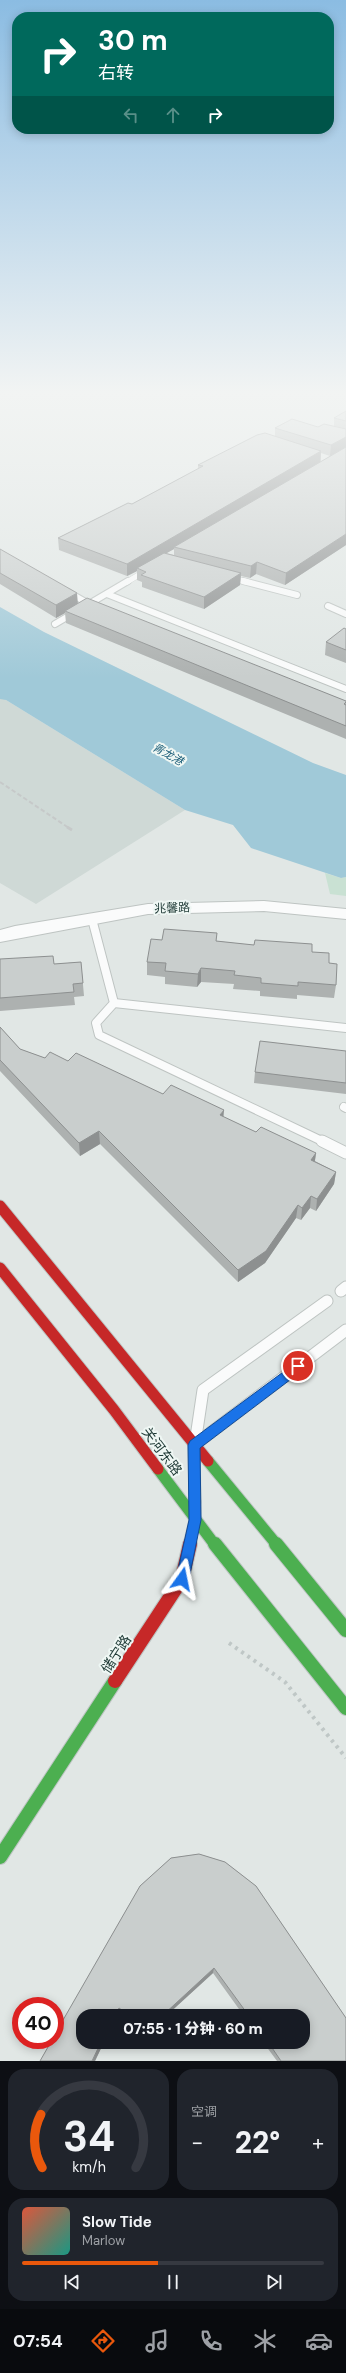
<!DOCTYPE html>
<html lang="zh">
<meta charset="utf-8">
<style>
body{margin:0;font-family:"DM Sans","Noto Sans SC",sans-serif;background:#20242c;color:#f1f3f6;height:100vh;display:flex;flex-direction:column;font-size:15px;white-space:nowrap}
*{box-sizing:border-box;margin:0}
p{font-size:13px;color:#9ea1a6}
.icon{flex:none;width:22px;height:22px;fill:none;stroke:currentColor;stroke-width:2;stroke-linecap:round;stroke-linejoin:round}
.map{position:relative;height:2061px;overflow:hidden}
.panel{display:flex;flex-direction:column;gap:8px;padding:8px;background:#0d0f14;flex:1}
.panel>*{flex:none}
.guide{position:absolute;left:12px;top:12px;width:322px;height:122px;border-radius:16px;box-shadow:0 2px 10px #0003;background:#00695c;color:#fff;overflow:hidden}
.speed{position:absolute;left:12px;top:1997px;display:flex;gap:8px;font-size:20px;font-weight:700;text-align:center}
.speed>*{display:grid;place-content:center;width:52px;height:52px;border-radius:50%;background:#171b24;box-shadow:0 2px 10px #0003;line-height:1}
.speed .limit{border:6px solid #d22;background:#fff;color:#111}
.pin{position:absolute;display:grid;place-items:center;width:34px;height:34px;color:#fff;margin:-17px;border:2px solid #fff;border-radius:50%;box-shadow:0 1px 4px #0007}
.me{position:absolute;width:44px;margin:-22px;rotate:12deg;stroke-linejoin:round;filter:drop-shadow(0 0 3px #0008)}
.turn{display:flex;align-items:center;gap:14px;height:84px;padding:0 20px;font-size:18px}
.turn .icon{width:52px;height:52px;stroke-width:2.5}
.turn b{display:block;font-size:28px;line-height:34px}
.lanes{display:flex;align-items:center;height:38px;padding:0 20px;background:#0003;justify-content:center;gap:20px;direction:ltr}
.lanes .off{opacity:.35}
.big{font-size:30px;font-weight:800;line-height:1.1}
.panel .widget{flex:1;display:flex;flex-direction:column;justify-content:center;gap:6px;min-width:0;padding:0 14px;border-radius:16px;background:#20242c}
.panel .dial{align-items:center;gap:0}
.dial svg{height:104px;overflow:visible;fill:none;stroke:#363941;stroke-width:7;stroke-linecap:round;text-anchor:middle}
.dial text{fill:#f1f3f6;stroke:none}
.song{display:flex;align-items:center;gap:12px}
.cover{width:48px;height:48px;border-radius:6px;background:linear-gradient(135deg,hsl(10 70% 55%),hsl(170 70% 35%))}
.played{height:4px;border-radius:2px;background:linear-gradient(90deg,#ea580c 45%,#363941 45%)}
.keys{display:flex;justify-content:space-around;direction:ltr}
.heat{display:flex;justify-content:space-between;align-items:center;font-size:22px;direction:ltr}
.panel .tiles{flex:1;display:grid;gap:8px;grid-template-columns:1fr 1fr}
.widget:last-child{grid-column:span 2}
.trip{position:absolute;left:76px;top:2009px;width:234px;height:40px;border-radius:16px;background:#171b24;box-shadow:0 2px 10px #0003;font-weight:800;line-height:40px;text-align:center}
.tabs{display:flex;height:64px;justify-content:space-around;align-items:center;background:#090b0e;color:#9ea1a6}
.tabs .icon{width:28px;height:28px}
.tabs .on{color:#ea580c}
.tabs b{font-size:18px;color:#f1f3f6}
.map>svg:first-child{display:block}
.built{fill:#cfd9d6}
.green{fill:#c9e1d3}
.water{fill:#a0c9d8}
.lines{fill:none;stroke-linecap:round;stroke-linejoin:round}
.lane-far3-casing{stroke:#bec4c2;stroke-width:6}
.lane-far2-casing{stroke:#bec4c2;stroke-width:8}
.lane-far1-casing{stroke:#bec4c2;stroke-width:10}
.lane-casing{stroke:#bec4c2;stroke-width:13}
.street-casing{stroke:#bec4c2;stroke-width:2}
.fast-far1-casing{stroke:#bdc5c3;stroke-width:13}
.fast-casing{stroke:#bdc5c3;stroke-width:16}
.slow-casing{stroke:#bdc5c3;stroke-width:13}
.jam-far1-casing{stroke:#bdc5c3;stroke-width:13}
.jam-casing{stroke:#bdc5c3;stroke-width:16}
.path{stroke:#bfc7c6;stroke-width:4;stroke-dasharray:3 4.5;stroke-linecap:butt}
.lane-far3{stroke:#fafbfb;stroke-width:5.5}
.lane-far2{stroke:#fafbfb;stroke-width:6}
.lane-far1{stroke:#fafbfb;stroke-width:8}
.lane{stroke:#fafbfb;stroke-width:11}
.street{fill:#fafbfb;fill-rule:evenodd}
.fast-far1{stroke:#4caf50;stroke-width:11}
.fast{stroke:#4caf50;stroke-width:14}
.slow{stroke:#ffc107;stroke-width:11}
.jam-far1{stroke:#c62828;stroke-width:11}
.jam{stroke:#c62828;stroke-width:14}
.rail-far1{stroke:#c6c9c9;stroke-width:2;stroke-dasharray:4.5 2.5;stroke-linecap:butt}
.rail{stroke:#c6c9c9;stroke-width:3;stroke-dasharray:8 4;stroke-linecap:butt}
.wall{fill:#adb1b0;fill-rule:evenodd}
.shaded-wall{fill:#8d9090}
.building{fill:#c9cecd;stroke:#8d9090}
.route{fill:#1a73e8;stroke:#114b97}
.labels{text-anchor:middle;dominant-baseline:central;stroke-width:4;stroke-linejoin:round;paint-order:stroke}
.far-water-label{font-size:11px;font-style:italic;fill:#195c77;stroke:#eff7f4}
.street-label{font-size:12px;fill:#1f3a36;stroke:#eff7f4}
.near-street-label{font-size:14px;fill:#1f3a36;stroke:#eff7f4}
</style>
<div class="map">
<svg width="346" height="2061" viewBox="0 0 346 2061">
<rect width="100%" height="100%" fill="#e1e7e5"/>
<polygon class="built" points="0,695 6,700 185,810 36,904 0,883"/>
<polygon class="green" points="325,873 341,878 346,877 346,896 330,894"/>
<polygon class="water" points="0,607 44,632 313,763 346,775 346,877 341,878 251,848 233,825 185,810 6,700 0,699"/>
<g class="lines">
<defs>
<g id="lane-far3">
<polyline points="228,577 247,582"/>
<polyline points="127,582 147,570"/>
</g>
<g id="lane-far2">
<polyline points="243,581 297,595"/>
<polyline points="68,592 89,604"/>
<polyline points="107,594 346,689"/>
<polyline points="328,606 346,614"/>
<polyline points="55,624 128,581"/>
</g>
<g id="lane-far1">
<polyline points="92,919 114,1003 96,1023 99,1035 324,1142"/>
<polyline points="114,1003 346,1028"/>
<polyline points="344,1107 346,1108"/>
</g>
<g id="lane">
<polyline points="322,1141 346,1153"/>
<polyline points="341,1291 346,1287"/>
<polyline points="196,1437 203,1390 327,1301"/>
<polyline points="197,1443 346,1330"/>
</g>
<polygon id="street" points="264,901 346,909 346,919 264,911 148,914 0,942 0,930 15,926 148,904"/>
<g id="fast-far1">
<polyline points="208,1461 277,1545"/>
<polyline points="158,1469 215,1545"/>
</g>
<g id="fast">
<polyline points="215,1544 346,1708"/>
<polyline points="276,1544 346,1630"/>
<polyline points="0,1857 115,1681"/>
</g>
<polyline id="slow" points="194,1445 195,1502"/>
<g id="jam-far1">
<polyline points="0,1206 208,1461"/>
<polyline points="0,1268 114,1410 158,1469"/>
<polyline points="189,1545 195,1520 195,1502"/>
</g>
<polyline id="jam" points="115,1681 182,1579 190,1544"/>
</defs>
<use href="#lane-far3" class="lane-far3-casing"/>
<use href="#lane-far2" class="lane-far2-casing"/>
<use href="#lane-far1" class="lane-far1-casing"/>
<use href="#lane" class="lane-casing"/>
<use href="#street" class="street-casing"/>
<use href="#fast-far1" class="fast-far1-casing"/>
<use href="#fast" class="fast-casing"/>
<use href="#slow" class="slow-casing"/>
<use href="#jam-far1" class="jam-far1-casing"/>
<use href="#jam" class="jam-casing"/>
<polyline class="path" points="229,1643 285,1682 346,1758"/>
<use href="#lane-far3" class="lane-far3"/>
<use href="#lane-far2" class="lane-far2"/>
<use href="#lane-far1" class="lane-far1"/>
<use href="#lane" class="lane"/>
<use href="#street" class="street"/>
<use href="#fast-far1" class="fast-far1"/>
<use href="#fast" class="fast"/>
<use href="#slow" class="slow"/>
<use href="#jam-far1" class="jam-far1"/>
<use href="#jam" class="jam"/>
<polyline class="rail-far1" points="0,782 69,828"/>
<polyline class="rail" points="67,827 72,830"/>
</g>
<g class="wall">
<path d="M346,411V545L285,585L256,574L250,578L241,576L240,585L204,609L142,587V582L137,580V571L127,576L59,550L58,538L132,504L198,469V465L275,436V428L318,427L334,426V418ZM321,453L330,456L321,462ZM174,549V555L166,553Z"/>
<polygon points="0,549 78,603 346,701 346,739 66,623 65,613 56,618 0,584"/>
<polygon points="346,629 346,663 325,655 326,642"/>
<polygon points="217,933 216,941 312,952 329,963 336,985 334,998 297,995 297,999 260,996 260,991 233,989 234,984 201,982 197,987 165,984 165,977 147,975 147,962 162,940"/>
<polygon points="0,959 54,964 81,962 84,996 74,997 75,1005 0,1011"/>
<polygon points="0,1027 20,1049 45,1058 68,1061 223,1117 256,1132 316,1153 315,1161 336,1172 334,1184 316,1211 310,1208 301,1220 296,1218 265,1263 238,1282 100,1144 80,1156 0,1071"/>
<polygon points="346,1051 346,1094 254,1083 255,1072"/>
<polygon points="199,1854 225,1862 256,1886 346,2018 346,2061 277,2061 263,2042 303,2042 303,2016 244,2016 213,1973 166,2016 125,2016 119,2012 117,2016 83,2016 83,2042 104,2042 95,2061 40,2061 52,2040 55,2040 55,2034 140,1886 171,1858"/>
</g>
<g class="shaded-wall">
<polygon points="346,437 346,448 330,456 331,445"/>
<polygon points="321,451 320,462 174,547 174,549 139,569 137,568 137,571 127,576 127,564"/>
<polygon points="346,534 346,545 285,585 286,573"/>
<polygon points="257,562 256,574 250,578 251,566"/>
<polygon points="241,573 240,585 204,609 204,597"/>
<polygon points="77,593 78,605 65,611 65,613 56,618 56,605"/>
<polygon points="201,968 201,982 197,987 198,974"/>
<polygon points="224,1110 223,1123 220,1115"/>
<polygon points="99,1131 100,1144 80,1156 79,1143"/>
<polygon points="316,1153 314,1166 311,1160"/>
<polygon points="336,1172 334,1184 316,1211 317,1199"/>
<polygon points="311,1196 310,1208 301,1220 302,1208"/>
<polygon points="298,1205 296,1218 265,1263 238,1282 238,1270"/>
<polygon points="214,1968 213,1973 166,2016 162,2016"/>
<polygon points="119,2008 119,2012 117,2016 114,2016"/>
<polygon points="101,2042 104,2042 95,2061 92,2061"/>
</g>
<g class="building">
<polygon points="346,411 346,421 334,418"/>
<polygon points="292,419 318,427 324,424 346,429 346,437 331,445 275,428"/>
<polygon points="265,433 321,451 127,564 58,538 128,503 132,504 203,466 198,465 257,435"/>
<polygon points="346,447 346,534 286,573 257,562 251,566 174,547"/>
<polygon points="0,549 77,593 56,605 0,573"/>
<polygon points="164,553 241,573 204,597 141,575 146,572 137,568"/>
<polygon points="87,598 346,701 346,702 344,704 346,705 346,726 65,611"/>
<polygon points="344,628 346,629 346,650 326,642"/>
<polygon points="164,929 217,933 216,941 254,945 255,940 312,944 312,952 329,953 329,963 337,964 336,985 298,982 298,986 261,983 261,978 234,975 235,971 201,968 198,974 165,971 166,963 147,962 151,939 162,940"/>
<polygon points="53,956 54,964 81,962 83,983 73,984 74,992 0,998 0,959"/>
<polygon points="0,1027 20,1049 45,1058 50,1052 68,1061 76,1053 163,1094 171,1085 224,1110 220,1115 256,1132 261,1127 316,1153 311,1160 336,1172 317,1199 311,1196 302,1208 298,1205 266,1251 238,1270 99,1131 79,1143 0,1060"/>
<polygon points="260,1041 346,1051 346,1083 255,1072"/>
<polygon points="199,1854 225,1862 256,1886 346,2018 346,2061 281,2061 268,2042 303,2042 303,2016 249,2016 214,1968 162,2016 130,2016 119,2008 114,2016 83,2016 83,2042 101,2042 92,2061 40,2061 52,2040 55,2040 55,2034 140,1886 171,1858"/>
</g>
<linearGradient id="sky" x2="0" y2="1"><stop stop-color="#8bbce2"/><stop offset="0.58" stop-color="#f2f4f3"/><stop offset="1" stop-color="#f2f4f3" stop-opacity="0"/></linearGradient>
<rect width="346" height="678" fill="url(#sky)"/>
<polygon class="route" points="298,1361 303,1363 304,1366 303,1370 200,1448 201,1520 189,1579 187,1583 182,1585 178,1583 176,1579 189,1520 188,1445 190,1441"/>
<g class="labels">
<g class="far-water-label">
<text transform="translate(168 754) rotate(29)">青龙港</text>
</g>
<g class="street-label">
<text transform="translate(172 908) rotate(-2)">兆馨路</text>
</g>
<g class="near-street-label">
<text transform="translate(162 1451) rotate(53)">关河东路</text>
<text transform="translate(116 1654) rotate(-57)">储宁路</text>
</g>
</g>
</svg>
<div class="speed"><div class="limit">40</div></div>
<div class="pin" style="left:298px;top:1366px;background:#d93025"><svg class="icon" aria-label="arrive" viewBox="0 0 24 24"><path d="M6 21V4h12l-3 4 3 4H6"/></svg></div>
<svg class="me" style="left:182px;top:1579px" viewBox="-20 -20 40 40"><path d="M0-17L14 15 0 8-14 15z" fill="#1a73e8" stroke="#fff" stroke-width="4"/></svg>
<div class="trip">07:55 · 1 分钟 · 60 m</div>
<div class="guide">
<div class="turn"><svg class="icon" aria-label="right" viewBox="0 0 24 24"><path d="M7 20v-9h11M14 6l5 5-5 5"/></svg><div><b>30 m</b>右转</div></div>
<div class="lanes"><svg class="icon off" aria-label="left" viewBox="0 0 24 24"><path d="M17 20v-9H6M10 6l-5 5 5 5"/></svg><svg class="icon off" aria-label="ahead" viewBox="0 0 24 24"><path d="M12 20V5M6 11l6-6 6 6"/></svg><svg class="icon" aria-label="right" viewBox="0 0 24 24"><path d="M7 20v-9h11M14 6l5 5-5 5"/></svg></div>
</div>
</div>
<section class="panel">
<div class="tiles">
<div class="widget dial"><svg viewBox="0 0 100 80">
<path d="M14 69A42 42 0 1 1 86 69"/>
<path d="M14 69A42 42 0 0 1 13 28" stroke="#ea580c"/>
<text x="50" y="56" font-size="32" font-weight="700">34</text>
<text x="50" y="72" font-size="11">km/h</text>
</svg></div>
<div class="widget"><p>空调</p>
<div class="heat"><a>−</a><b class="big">22°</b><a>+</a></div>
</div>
<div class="widget">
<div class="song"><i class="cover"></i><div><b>Slow Tide</b><p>Marlow</p></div></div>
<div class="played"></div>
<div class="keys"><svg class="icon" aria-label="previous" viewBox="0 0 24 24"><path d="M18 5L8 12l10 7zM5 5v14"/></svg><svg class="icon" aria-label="pause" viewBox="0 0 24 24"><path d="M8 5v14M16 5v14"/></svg><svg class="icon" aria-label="next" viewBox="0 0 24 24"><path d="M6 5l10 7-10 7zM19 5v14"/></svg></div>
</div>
</div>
</section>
<nav class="tabs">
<b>07:54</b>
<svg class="icon on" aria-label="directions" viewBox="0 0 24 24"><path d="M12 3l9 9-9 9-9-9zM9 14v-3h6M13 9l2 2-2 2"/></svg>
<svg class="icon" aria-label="music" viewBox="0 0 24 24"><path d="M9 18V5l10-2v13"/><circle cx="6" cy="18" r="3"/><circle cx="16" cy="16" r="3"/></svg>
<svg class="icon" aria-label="phone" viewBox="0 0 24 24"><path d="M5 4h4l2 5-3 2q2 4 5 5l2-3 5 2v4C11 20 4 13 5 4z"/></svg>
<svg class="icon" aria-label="climate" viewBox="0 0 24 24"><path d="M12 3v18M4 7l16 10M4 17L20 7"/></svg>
<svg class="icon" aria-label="car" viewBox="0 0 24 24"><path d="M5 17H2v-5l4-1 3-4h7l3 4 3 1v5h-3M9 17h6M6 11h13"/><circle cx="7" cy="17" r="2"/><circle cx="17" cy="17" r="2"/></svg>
</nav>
